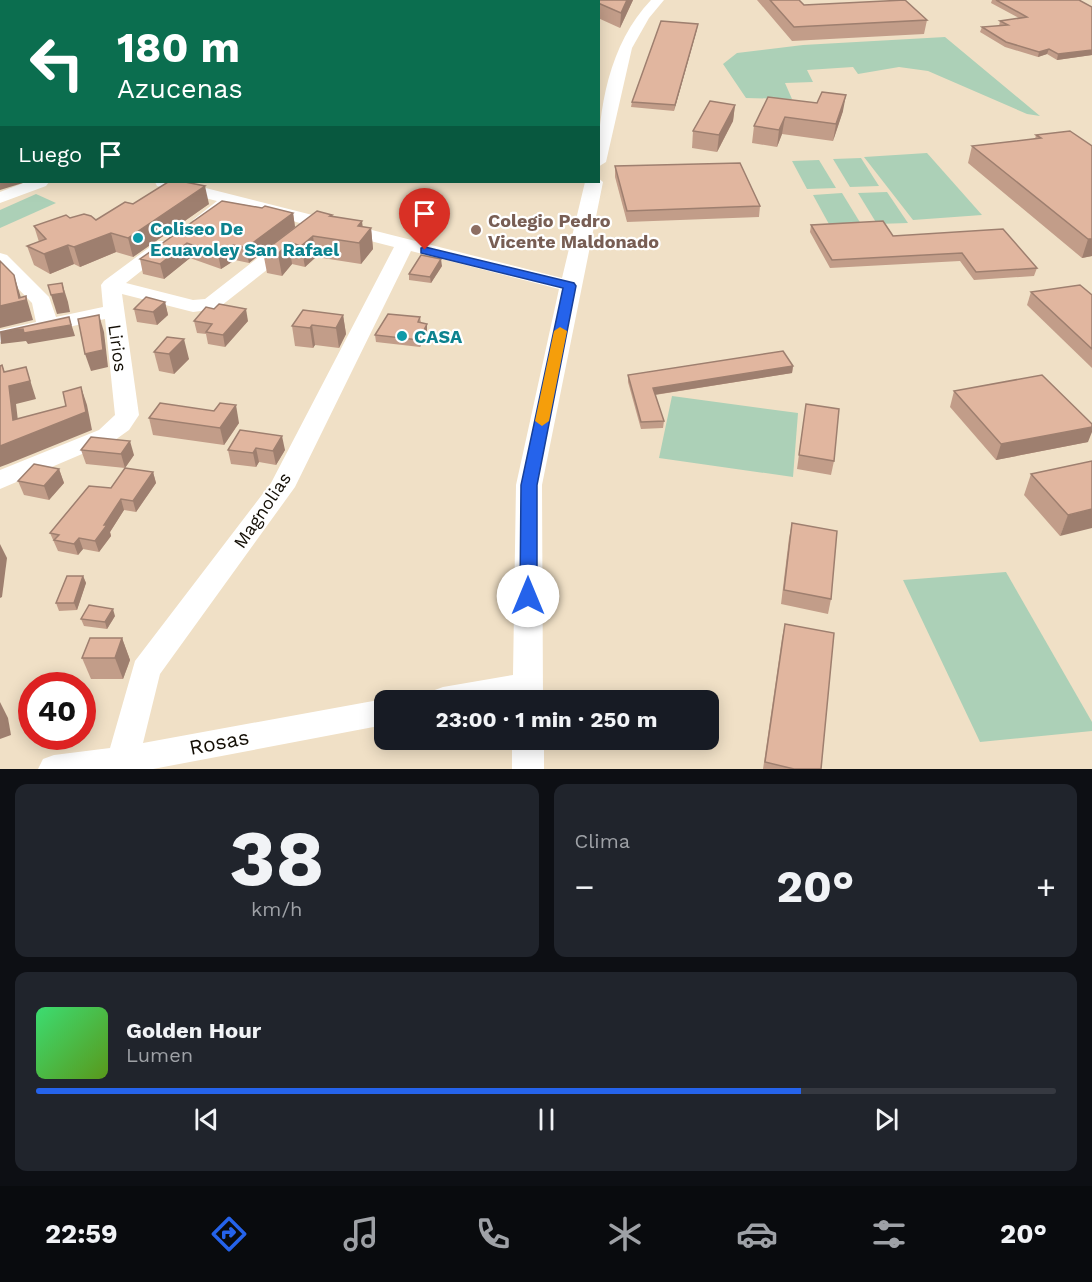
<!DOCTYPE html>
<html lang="es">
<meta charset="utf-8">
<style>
body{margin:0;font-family:"Work Sans",sans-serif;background:#20242c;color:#f1f3f6;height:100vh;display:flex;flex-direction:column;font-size:22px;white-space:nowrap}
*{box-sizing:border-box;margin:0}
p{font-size:20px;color:#9ea1a6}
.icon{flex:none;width:33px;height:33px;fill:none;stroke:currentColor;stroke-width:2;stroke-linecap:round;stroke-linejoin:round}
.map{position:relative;height:769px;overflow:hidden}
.panel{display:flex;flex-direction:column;gap:15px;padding:15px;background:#0d0f14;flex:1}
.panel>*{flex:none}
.guide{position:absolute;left:0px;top:0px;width:600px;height:183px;box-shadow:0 3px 15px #0003;background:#0b6e4f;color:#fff;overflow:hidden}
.speed{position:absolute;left:18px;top:672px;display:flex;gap:12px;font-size:30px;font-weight:700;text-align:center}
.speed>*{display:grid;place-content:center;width:78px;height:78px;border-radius:50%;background:#171b24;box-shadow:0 3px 15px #0003;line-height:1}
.speed .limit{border:9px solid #d22;background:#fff;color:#111}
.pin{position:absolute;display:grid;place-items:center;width:51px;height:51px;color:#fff;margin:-62px -26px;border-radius:50% 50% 50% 0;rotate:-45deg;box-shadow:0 0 6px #0007}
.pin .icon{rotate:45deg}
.me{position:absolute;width:66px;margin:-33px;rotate:0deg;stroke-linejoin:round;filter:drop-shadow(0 0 4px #0008)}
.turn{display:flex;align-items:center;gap:21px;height:126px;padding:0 18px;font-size:27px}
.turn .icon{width:78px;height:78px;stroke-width:2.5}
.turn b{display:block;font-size:42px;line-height:51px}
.then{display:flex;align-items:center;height:57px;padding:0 18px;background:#0003;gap:12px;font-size:22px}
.big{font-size:45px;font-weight:700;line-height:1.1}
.panel .widget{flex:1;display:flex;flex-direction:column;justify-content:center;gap:9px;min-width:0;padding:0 21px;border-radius:12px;background:#20242c}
.panel .dial{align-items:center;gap:0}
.dial b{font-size:78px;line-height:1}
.song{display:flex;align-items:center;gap:18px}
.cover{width:72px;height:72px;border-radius:9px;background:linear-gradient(135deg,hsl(140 70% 55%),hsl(90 70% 35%))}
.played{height:6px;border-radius:3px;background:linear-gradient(90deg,#2563eb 75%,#363941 75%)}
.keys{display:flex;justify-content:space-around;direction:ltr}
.heat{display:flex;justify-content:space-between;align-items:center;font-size:33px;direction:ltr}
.panel .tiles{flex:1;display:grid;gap:15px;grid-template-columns:1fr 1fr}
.widget:last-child{grid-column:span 2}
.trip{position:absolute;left:374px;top:690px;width:345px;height:60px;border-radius:12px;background:#171b24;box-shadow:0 3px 15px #0003;font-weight:700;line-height:60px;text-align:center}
.tab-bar{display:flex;height:96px;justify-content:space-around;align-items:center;background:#090b0e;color:#9ea1a6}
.tab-bar .icon{width:42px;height:42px}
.tab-bar .current{color:#2563eb}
.tab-bar b{font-size:27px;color:#f1f3f6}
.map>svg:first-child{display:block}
.green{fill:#acd0b7}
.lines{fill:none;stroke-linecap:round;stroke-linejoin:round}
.minor{fill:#fff;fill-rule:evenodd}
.major{fill:#fff;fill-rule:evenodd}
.wall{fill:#c29d89}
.shaded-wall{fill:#9e7f6f}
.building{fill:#e1b69f;stroke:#9e7f6f;stroke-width:1.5}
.route{fill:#2563eb;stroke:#184099;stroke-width:1.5}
.slow{fill:#f59e0b}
.education-dot{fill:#8d6e63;stroke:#fff;stroke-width:2}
.culture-dot{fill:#0f9aa8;stroke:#fff;stroke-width:2}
.labels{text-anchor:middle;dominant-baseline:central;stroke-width:4.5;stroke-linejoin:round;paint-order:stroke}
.education-label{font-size:18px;font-weight:bold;fill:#785e54;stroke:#fff;text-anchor:start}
.culture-label{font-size:18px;font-weight:bold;fill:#0d838f;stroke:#fff;text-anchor:start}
.street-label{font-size:18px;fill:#130e05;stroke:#fff}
.near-street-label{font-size:21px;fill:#130e05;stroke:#fff}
</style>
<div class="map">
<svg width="1092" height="769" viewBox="0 0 1092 769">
<rect width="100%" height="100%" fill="#f0e0c6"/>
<g class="green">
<polygon points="945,37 1040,116 1027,114 928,71 899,67 858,74 853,67 807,70 813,82 785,83 792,99 746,98 723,64 737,53 803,45"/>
<polygon points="927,153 982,215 913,220 864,157"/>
<polygon points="861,158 879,186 850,187 833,159"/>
<polygon points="819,160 836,188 807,189 792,161"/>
<polygon points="887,192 908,223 877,224 858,193"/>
<polygon points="842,193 861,224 830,226 813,195"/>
<polygon points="36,194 56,203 0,228 0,210"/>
<polygon points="672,396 798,413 793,477 659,458"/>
<polygon points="1006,572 1092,722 1092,731 980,742 903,580"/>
</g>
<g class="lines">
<g class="minor">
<path d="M651,0H664L649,18L632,48L606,162L598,167C598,109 609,44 651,0Z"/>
<polygon points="598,178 603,182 542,485 543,700 428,700 432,691 443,687 513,675 516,485 559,289 411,251 295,487 160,674 143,743 384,699 388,700 384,700 384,725 153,769 38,769 43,759 54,755 110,748 135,661 271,483 394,247 234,206 208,224 196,224 193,220 217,201 157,186 155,182 182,182 562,278 585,182 598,182"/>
<polygon points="26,182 49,182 46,186 0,203 0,192"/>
<polygon points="289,237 296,239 298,243 296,247 217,309 193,312 122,294 139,415 129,430 115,440 0,489 0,470 99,430 115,415 105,319 0,342 0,330 36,322 32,303 0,270 0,253 7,255 49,297 56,317 103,307 101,285 104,281 158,241 172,241 174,245 126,283 193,300 205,299 282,239"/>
<rect x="512" y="740" width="32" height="29"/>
</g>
<polygon class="major" points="6,0 29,0 5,2"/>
</g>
<g class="wall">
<polygon points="89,0 153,0 146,2 90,2"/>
<polygon points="560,0 633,0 620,28 598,18 598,2 564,2"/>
<polygon points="757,0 799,0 804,5 927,20 924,34 792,41"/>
<polygon points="992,0 1079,0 1092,7 1092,55 1057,60 1047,54 1038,57 1005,47 980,32 982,27 999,26 1000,21 1019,18 991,3"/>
<polygon points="697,29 674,111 631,107 632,102"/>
<polygon points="768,97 843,111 833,141 782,134 777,147 752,143 754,126"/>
<polygon points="735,105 733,121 717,152 692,148 693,131"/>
<polygon points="1036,135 1092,146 1092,256 1082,258 968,163 972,146 1035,139"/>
<polygon points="615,166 760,206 759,217 627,222 615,177"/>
<polygon points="222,201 293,213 295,227 249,263 235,260 221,269 190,258 164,279 143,274 140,259"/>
<polygon points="133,204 209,204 133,257 116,252 80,267 74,264 50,274 34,265 27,246 39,242 34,226 70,218 96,220"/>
<polygon points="332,215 332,217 363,227 371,228 373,249 361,264 316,257 305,267 292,264 282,276 267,273 263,252"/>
<polygon points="811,225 893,236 1037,268 1034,276 974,280 960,261 830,268 810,232"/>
<polygon points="442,266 431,283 409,280 409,274"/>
<polygon points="1031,292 1092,295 1092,368 1027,305"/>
<polygon points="165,302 168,315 157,325 137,322 134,309"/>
<polygon points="343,315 346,334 339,348 315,345 313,348 295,346 292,326"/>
<polygon points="420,317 421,323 427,331 420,347 376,342 375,335"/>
<polygon points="194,321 248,321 225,347 208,344 206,334 197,333"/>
<polygon points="167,337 189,359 174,374 159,371 154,352"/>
<polygon points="793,366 792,373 655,395 664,421 663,428 641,429 628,382 628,375"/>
<polygon points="954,391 1088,442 996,460 950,407"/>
<polygon points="806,404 834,461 831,475 797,469"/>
<polygon points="149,418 239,423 224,445 153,435"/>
<polygon points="240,430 285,450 276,465 259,462 256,467 231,464 228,450"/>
<polygon points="81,450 134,455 125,468 153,472 156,483 136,512 124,510 110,532 111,536 99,552 83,549 78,555 58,551 50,533 111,488 125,468 86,464"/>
<polygon points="1092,461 1060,536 1024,495 1031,474"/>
<polygon points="59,469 64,483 49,500 24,495 18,481"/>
<polygon points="792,523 831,599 828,614 781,604 789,538"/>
<polygon points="83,576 86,583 77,610 59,611 56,603"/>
<polygon points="115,616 107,629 84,626 81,619"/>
<polygon points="785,624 821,769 763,769 782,638"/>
<polygon points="122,638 130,660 123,679 91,679 82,658"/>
</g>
<g class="shaded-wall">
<polygon points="99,0 153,0 146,2 99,2"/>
<polygon points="627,0 633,0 620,28 621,13"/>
<polygon points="698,24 697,29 674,111 675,105"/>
<polygon points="1049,49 1047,54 1038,57 1039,52"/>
<polygon points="1092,50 1092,55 1057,60 1058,54"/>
<polygon points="846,95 843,111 833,141 836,124"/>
<polygon points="735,105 733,121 717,152 719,135"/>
<polygon points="785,117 782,134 777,147 779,130"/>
<polygon points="0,173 2,173 2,182 26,182 0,190"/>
<polygon points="205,186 209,204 133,257 128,238"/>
<polygon points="293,213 295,227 249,263 246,248"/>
<polygon points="362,221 364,237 371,228 373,249 361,264 358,226"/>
<polygon points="111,233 116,252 80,267 74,247"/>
<polygon points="313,236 316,257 305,267 301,246"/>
<polygon points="1088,239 1092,239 1092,256 1082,258"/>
<polygon points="289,242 292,264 282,276 278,254"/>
<polygon points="187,243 190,258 164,279 160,264"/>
<polygon points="68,245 74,264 50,274 44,254"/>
<polygon points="233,245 235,260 221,269 218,254"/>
<polygon points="441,259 442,266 431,283 430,277"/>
<polygon points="14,275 22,301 26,296 33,320 0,328 0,306"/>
<polygon points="62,283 68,302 70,312 57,314 51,295"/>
<polygon points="165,302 168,315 157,325 153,312"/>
<polygon points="246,309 248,321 225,347 223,335"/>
<polygon points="99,315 104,332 108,367 91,371 85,354"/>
<polygon points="343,315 346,334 339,348 336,328"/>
<polygon points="69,317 75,336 28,344 26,341 1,344 0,332"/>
<polygon points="427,324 427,331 420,347 419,340"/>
<polygon points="312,325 315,345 313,348 310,328"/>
<polygon points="184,339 189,359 174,374 169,354"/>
<polygon points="2,365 9,383 26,367 36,399 16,404 20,438 86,412 81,387 87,405 92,430 8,464 0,467 0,446 13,420"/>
<polygon points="793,366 792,373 653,395 653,388"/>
<polygon points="236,405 239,423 224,445 220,428"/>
<polygon points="1092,427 1092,432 1088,442 996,460 1001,444"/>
<polygon points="282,436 285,450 276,465 273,451"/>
<polygon points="130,441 134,455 125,468 121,454"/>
<polygon points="256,448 259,462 256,467 253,453"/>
<polygon points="59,469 64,483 49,500 44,486"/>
<polygon points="153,472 156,483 136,512 133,501"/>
<polygon points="121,499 124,510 110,532 111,536 99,552 95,541 104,525"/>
<polygon points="1092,509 1092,528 1060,536 1068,515"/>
<polygon points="79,538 83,549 78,555 74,544"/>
<polygon points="0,544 7,558 2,597 0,598"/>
<polygon points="83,576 86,583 77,610 74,603"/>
<polygon points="113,609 115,616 107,629 105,622"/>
<polygon points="122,638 130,660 123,679 115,658"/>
<polygon points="0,702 8,718 11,735 0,739"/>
</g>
<g class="building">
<polygon points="592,0 627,0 621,13 598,3 598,2"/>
<polygon points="770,0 799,0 804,5 905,0 927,20 794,27"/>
<polygon points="996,0 1079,0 1092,7 1092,50 1058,54 1049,49 1039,52 1006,42 982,27 1008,25 1000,21 1027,17"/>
<polygon points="661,21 698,24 675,105 632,102"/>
<polygon points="822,92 846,95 836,124 785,117 779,130 754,126 768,97 817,103"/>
<polygon points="710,101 735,105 719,135 693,131"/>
<rect x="0" y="130" width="2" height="43"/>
<polygon points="1070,131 1092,146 1092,239 1088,239 972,146 1041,138 1036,135"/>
<polygon points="740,163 760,206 627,211 615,166"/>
<polygon points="168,182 185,182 205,186 128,238 111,233 74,247 68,245 44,254 27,246 46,239 34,226 66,215 70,218 84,214 91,216 96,220 125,202 133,204"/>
<polygon points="222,201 262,208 265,206 293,213 246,248 233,245 218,254 187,243 160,264 140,259"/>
<polygon points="317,211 332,215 330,216 362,221 358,226 371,228 359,243 313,236 301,246 289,242 278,254 263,252"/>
<polygon points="883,221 893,236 1003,229 1037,268 976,272 962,253 832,260 811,225"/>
<polygon points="421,255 441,259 430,277 409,274"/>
<polygon points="0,261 14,275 19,298 26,296 26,300 0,306"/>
<polygon points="62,283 64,293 51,295 48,285"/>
<polygon points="1080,285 1092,295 1092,349 1031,292"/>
<polygon points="146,297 165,302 153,312 134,309"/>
<polygon points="219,304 246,309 223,335 206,332 212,324 194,321 206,307 214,309"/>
<polygon points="303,310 343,315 336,328 312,325 310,328 292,326"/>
<polygon points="388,314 420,317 418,322 427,324 419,340 375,335"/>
<polygon points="99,315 103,350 85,354 78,319"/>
<polygon points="69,317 71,325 24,333 23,329 0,332"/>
<polygon points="167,337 184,339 169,354 154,352"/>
<polygon points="783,351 793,366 653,388 664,421 641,422 628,375"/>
<polygon points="2,365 4,372 26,367 30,381 9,386 13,420 66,406 63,392 81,387 86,412 0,446 0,366"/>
<polygon points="1042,375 1092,424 1092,427 1001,444 954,391"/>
<polygon points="160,403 214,411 220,403 236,405 220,428 149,418"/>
<polygon points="806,404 839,409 834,461 799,455"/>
<polygon points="240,430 282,436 273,451 256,448 253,453 228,450"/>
<polygon points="91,437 130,441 121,454 81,450"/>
<polygon points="1092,461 1092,509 1068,515 1031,474"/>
<polygon points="34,464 59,469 44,486 18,481"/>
<polygon points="125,468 153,472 133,501 121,499 104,525 107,525 95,541 79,538 74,544 54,540 59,535 50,533 89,486 111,488"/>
<polygon points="792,523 837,531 831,599 784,590"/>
<polygon points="67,576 83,576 74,603 56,603"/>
<polygon points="89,605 113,609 105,622 81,619"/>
<polygon points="785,624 834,633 821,769 794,769 765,762"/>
<polygon points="90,638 122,638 115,658 82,658"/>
</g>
<polygon class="route" points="425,247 574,283 576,286 537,485 537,596 534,601 528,602 522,601 520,596 521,485 563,288 421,253 421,248"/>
<polygon class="slow" points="560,327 567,331 549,421 542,426 535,421 554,331"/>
<circle class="education-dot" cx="476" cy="230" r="6"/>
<g class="culture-dot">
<circle cx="138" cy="238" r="6"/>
<circle cx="402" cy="336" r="6"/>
</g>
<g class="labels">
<g class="education-label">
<text x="488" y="220">Colegio Pedro<tspan x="488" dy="21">Vicente Maldonado</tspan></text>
</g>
<g class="culture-label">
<text x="150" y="228">Coliseo De<tspan x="150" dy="21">Ecuavoley San Rafael</tspan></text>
<text x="414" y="336">CASA</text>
</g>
<g class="street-label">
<text transform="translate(118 348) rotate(82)">Lirios</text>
<text transform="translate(262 510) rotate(-56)">Magnolias</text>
</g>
<g class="near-street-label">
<text transform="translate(219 742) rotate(-11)">Rosas</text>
</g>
</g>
</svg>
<div class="speed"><div class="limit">40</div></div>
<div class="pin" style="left:425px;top:250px;background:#d93025"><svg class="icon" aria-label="arrive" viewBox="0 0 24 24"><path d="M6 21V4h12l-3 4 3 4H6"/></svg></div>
<svg class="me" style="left:528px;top:596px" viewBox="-20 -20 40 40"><circle r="19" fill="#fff"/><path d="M0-13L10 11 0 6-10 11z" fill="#2563eb"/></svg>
<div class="trip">23:00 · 1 min · 250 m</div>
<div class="guide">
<div class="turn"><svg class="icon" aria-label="left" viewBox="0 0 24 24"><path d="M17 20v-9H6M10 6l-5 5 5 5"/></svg><div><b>180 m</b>Azucenas</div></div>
<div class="then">Luego<svg class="icon" aria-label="arrive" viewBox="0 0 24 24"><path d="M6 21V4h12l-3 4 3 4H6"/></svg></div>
</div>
</div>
<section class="panel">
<div class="tiles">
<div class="widget dial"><b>38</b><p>km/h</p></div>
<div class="widget"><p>Clima</p>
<div class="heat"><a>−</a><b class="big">20°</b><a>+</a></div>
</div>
<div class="widget">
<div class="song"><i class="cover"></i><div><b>Golden Hour</b><p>Lumen</p></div></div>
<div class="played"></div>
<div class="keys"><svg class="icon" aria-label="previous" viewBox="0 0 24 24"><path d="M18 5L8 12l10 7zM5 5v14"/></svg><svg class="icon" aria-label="pause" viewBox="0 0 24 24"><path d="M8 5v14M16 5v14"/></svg><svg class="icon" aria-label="next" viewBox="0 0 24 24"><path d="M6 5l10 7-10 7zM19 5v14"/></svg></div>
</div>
</div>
</section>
<nav class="tab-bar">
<b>22:59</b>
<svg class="icon current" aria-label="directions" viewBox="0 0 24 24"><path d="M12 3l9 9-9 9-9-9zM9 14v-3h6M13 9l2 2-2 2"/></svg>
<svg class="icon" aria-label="music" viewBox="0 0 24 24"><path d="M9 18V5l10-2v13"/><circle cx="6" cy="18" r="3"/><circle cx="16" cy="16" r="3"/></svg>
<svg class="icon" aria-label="phone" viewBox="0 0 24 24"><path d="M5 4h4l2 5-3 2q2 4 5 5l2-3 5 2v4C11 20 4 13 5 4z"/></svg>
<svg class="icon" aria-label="climate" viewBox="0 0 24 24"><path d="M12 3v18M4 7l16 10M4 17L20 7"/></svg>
<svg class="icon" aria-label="car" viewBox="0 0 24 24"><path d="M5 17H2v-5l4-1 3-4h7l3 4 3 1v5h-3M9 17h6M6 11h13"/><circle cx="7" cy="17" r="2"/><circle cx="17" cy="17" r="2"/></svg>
<svg class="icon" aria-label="filters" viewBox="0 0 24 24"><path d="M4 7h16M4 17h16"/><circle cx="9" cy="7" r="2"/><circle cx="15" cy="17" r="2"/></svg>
<b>20°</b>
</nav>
